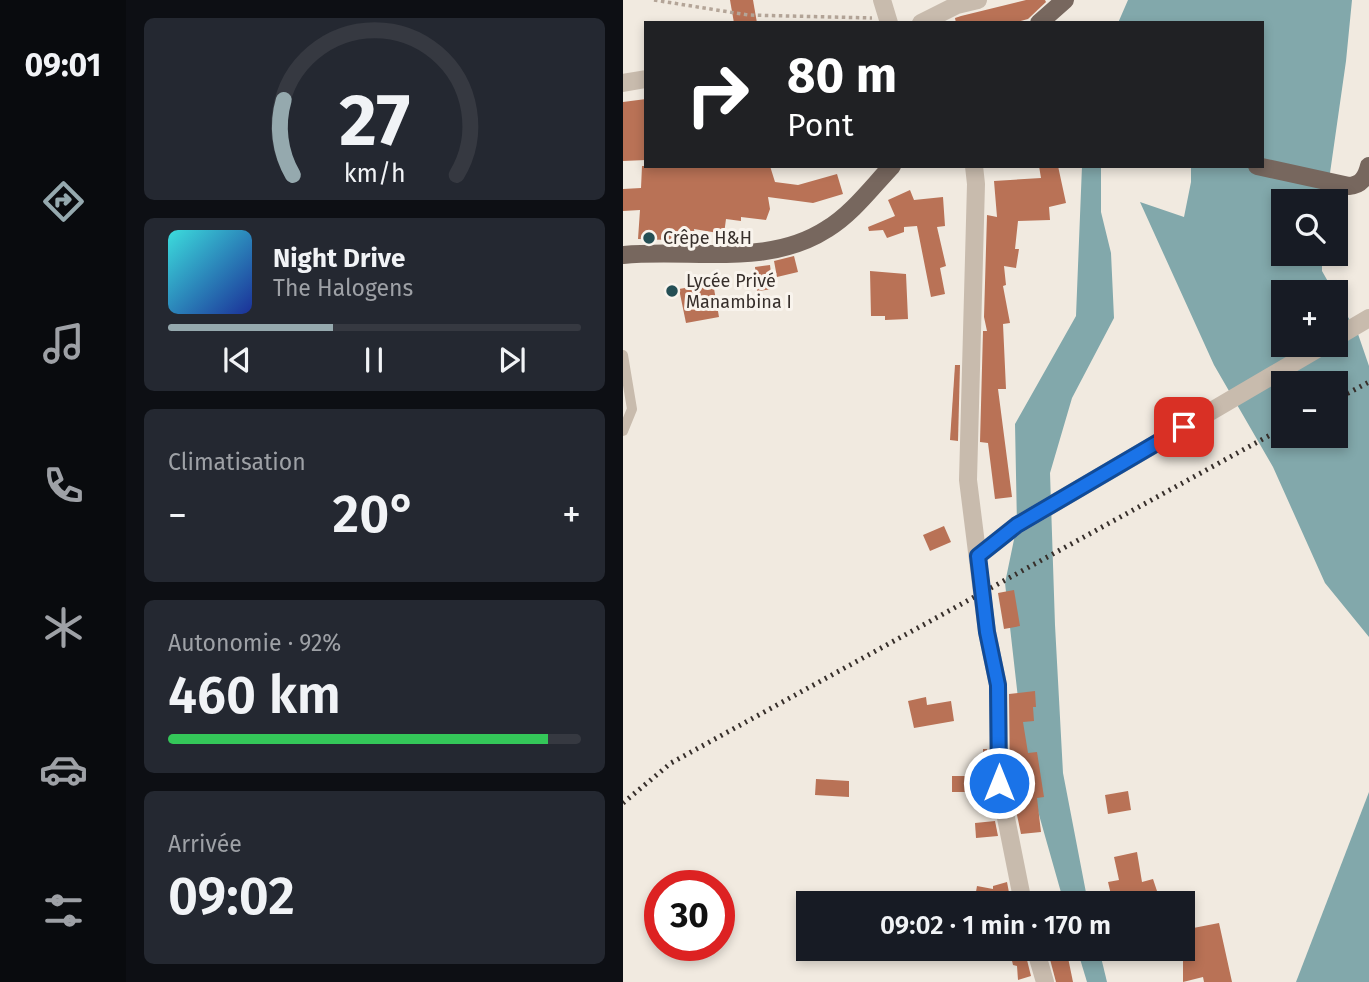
<!DOCTYPE html>
<html lang="fr">
<meta charset="utf-8">
<style>
body{margin:0;font-family:"Fira Sans",sans-serif;background:#242831;color:#f1f3f6;height:100vh;display:flex;flex-direction:column;font-size:26px;white-space:nowrap}
*{box-sizing:border-box;margin:0}
p{font-size:23px;color:#9ea1a6}
.icon{flex:none;width:38px;height:38px;fill:none;stroke:currentColor;stroke-width:2;stroke-linecap:round;stroke-linejoin:round}
.map{position:relative;flex:1;overflow:hidden}
.details{display:flex;flex-direction:column;gap:18px;padding:18px;background:#0d0f14;width:497px}
.details>*{flex:none}
.top-card{position:absolute;left:21px;top:21px;width:620px;height:147px;border-radius:0px;box-shadow:0 4px 10px #0003;background:#202124;color:#fff;overflow:hidden}
.tools{position:absolute;left:648px;top:189px;display:grid;gap:14px}
.tools a{display:grid;place-items:center;width:77px;height:77px;border-radius:0px;background:#171b24;box-shadow:0 4px 10px #0003;font-size:35px}
.speed{position:absolute;left:21px;top:870px;display:flex;gap:14px;font-size:35px;font-weight:700;text-align:center}
.speed>*{display:grid;place-content:center;width:91px;height:91px;border-radius:50%;background:#171b24;box-shadow:0 4px 10px #0003;line-height:1}
.speed .limit{border:10px solid #d22;background:#fff;color:#111}
.pin{position:absolute;display:grid;place-items:center;width:60px;height:60px;color:#fff;margin:-30px;border-radius:14px;box-shadow:0 4px 10px #0006}
.me{position:absolute;width:77px;margin:-38px;rotate:0deg;stroke-linejoin:round;filter:drop-shadow(0 0 5px #0008)}
.turn{display:flex;align-items:center;gap:24px;height:147px;padding:0 28px;font-size:32px}
.turn .icon{width:91px;height:91px;stroke-width:2.5}
.turn b{display:block;font-size:49px;line-height:60px}
.big{font-size:52px;font-weight:600;line-height:1.1}
.details .widget{flex:1;display:flex;flex-direction:column;justify-content:center;gap:10px;min-width:0;padding:0 24px;border-radius:10px;background:#242831}
.details .dial{align-items:center;gap:0}
.dial svg{height:182px;overflow:visible;fill:none;stroke:#363941;stroke-width:7;stroke-linecap:round;text-anchor:middle}
.dial text{fill:#f1f3f6;stroke:none}
.song{display:flex;align-items:center;gap:21px}
.cover{width:84px;height:84px;border-radius:10px;background:linear-gradient(135deg,hsl(180 70% 55%),hsl(230 70% 35%))}
.played{height:7px;border-radius:4px;background:linear-gradient(90deg,#95a9ae 40%,#363941 40%)}
.keys{display:flex;justify-content:space-around;direction:ltr}
.heat{display:flex;justify-content:space-between;align-items:center;font-size:38px;direction:ltr}
.charge{height:10px;border-radius:5px;background:linear-gradient(90deg,#34c759 92%,#363941 0)}
.trip{position:absolute;left:173px;top:891px;width:399px;height:70px;border-radius:0px;background:#171b24;box-shadow:0 4px 10px #0003;font-weight:600;line-height:70px;text-align:center}
main{display:flex;flex:1;min-height:0}
.tab-bar{display:flex;flex-direction:column;width:126px;justify-content:space-around;align-items:center;background:#090b0e;color:#9ea1a6}
.tab-bar .icon{width:49px;height:49px}
.tab-bar .on{color:#95a9ae}
.tab-bar b{font-size:32px;color:#f1f3f6}
.map>svg:first-child{display:block}
.water{fill:#82a8ab;fill-rule:evenodd}
.building{fill:#b97256}
.lines{fill:none;stroke-linecap:round;stroke-linejoin:round}
.path{stroke:#b4a598;stroke-width:3.5;stroke-dasharray:3.5 3.5;stroke-linecap:butt}
.service{stroke:#c8bbad;stroke-width:10}
.minor{stroke:#c8bbad;stroke-width:18}
.primary{stroke:#77675e;stroke-width:18}
.rail{stroke:#372f2b;stroke-width:5;stroke-dasharray:2 5;stroke-linecap:butt}
.route-casing{stroke:#114b97;stroke-width:18}
.route{stroke:#1a73e8;stroke-width:12}
.poi-dot{fill:#254f55;stroke:#f9f4ed;stroke-width:2.5}
.labels{text-anchor:middle;dominant-baseline:central;stroke-width:6;stroke-linejoin:round;paint-order:stroke}
.poi-label{font-size:18px;fill:#372f2b;stroke:#f9f4ed;text-anchor:start}
</style>
<main>
<nav class="tab-bar">
<b>09:01</b>
<svg class="icon on" aria-label="directions" viewBox="0 0 24 24"><path d="M12 3l9 9-9 9-9-9zM9 14v-3h6M13 9l2 2-2 2"/></svg>
<svg class="icon" aria-label="music" viewBox="0 0 24 24"><path d="M9 18V5l10-2v13"/><circle cx="6" cy="18" r="3"/><circle cx="16" cy="16" r="3"/></svg>
<svg class="icon" aria-label="phone" viewBox="0 0 24 24"><path d="M5 4h4l2 5-3 2q2 4 5 5l2-3 5 2v4C11 20 4 13 5 4z"/></svg>
<svg class="icon" aria-label="climate" viewBox="0 0 24 24"><path d="M12 3v18M4 7l16 10M4 17L20 7"/></svg>
<svg class="icon" aria-label="car" viewBox="0 0 24 24"><path d="M5 17H2v-5l4-1 3-4h7l3 4 3 1v5h-3M9 17h6M6 11h13"/><circle cx="7" cy="17" r="2"/><circle cx="17" cy="17" r="2"/></svg>
<svg class="icon" aria-label="filters" viewBox="0 0 24 24"><path d="M4 7h16M4 17h16"/><circle cx="9" cy="7" r="2"/><circle cx="15" cy="17" r="2"/></svg>
</nav>
<section class="details">
<div class="widget dial"><svg viewBox="0 0 100 80">
<path d="M14 69A42 42 0 1 1 86 69"/>
<path d="M14 69A42 42 0 0 1 10 36" stroke="#95a9ae"/>
<text x="50" y="56" font-size="32" font-weight="700">27</text>
<text x="50" y="72" font-size="11">km/h</text>
</svg></div>
<div class="widget">
<div class="song"><i class="cover"></i><div><b>Night Drive</b><p>The Halogens</p></div></div>
<div class="played"></div>
<div class="keys"><svg class="icon" aria-label="previous" viewBox="0 0 24 24"><path d="M18 5L8 12l10 7zM5 5v14"/></svg><svg class="icon" aria-label="pause" viewBox="0 0 24 24"><path d="M8 5v14M16 5v14"/></svg><svg class="icon" aria-label="next" viewBox="0 0 24 24"><path d="M6 5l10 7-10 7zM19 5v14"/></svg></div>
</div>
<div class="widget"><p>Climatisation</p>
<div class="heat"><a>−</a><b class="big">20°</b><a>+</a></div>
</div>
<div class="widget"><p>Autonomie · 92%</p><b class="big">460 km</b><div class="charge"></div></div>
<div class="widget"><p>Arrivée</p><b class="big">09:02</b></div>
</section>
<div class="map">
<svg width="746" height="982" viewBox="0 0 746 982">
<rect width="100%" height="100%" fill="#f1eae0"/>
<g class="water">
<path d="M505,0H729L723,61L703,201H660V254H699V271L711,292H660V345H712V295L735,334L746,366V637L702,583L650,467L591,365L517,202L561,217L568,182V166H639V23H495ZM660,383H712V436H660Z"/>
<polygon points="459,166 478,166 478,212 488,253 491,318 449,398 427,473 432,625 440,773 465,903 441,903 403,769 382,583 394,525 392,424 453,316"/>
<polygon points="746,792 746,982 673,982"/>
<polygon points="454,949 476,949 484,982 464,982"/>
</g>
<g class="building">
<polygon points="107,0 130,0 134,23 111,23"/>
<polygon points="403,0 422,0 423,2 405,19 390,23 333,23 332,18 338,16"/>
<polygon points="23,99 23,160 0,161 0,102"/>
<polygon points="19,166 147,166 152,182 175,185 214,174 220,194 190,203 145,197 147,209 143,220 118,217 118,221 103,219 101,234 71,229 72,236 46,240 15,239 17,210 0,211 0,189 18,188"/>
<polygon points="416,166 435,166 443,203 426,207 427,220 395,221 392,249 396,249 393,268 381,266 383,285 380,286 387,323 380,324 383,389 375,389 389,497 372,499 365,443 357,442 360,331 364,331 361,317 364,215 374,217 371,181 418,178"/>
<polygon points="287,190 291,200 320,197 322,226 314,227 323,266 317,268 322,294 308,297 294,226 281,227 281,232 264,238 260,230 246,231 245,227 272,216 265,200"/>
<polygon points="171,256 175,272 154,277 151,261"/>
<polygon points="147,265 150,289 134,291 132,267"/>
<polygon points="247,271 283,274 285,319 262,320 262,316 248,316"/>
<polygon points="90,283 96,317 63,323 56,289"/>
<polygon points="332,365 337,365 335,441 327,440"/>
<polygon points="321,526 328,542 307,551 300,535"/>
<polygon points="391,590 397,626 381,629 375,593"/>
<polygon points="412,691 413,707 410,707 411,721 400,722 405,753 414,752 421,797 414,798 418,832 398,834 387,782 386,694"/>
<polygon points="303,697 304,705 328,701 331,721 291,728 285,701"/>
<polygon points="360,749 364,749 367,797 363,799 362,792 329,792 329,776 360,776"/>
<polygon points="193,779 226,781 226,797 192,795"/>
<polygon points="505,791 508,810 485,814 482,795"/>
<polygon points="372,821 375,836 353,838 352,823"/>
<polygon points="514,852 519,882 530,879 538,903 490,903 485,882 496,880 491,857"/>
<polygon points="384,882 388,903 351,903 354,886 370,889 370,886"/>
<polygon points="596,923 609,982 581,982 580,977 560,982 560,930"/>
<polygon points="386,948 401,948 408,976 395,980 394,966 390,965"/>
<polygon points="424,948 443,948 450,982 433,982"/>
</g>
<g class="lines">
<polyline class="path" points="31,0 125,15 249,18"/>
<polyline class="service" points="0,355 9,409 0,431"/>
<g class="minor">
<polyline points="259,0 266,23"/>
<polyline points="298,23 334,5 355,0"/>
<polyline points="0,83 23,79"/>
<polyline points="351,166 353,184 345,480 364,632 375,685 376,783 400,903"/>
<polyline points="712,338 746,318"/>
<polyline points="355,556 394,525 701,345"/>
<polyline points="412,948 422,982"/>
</g>
<g class="primary">
<polyline points="416,23 442,0"/>
<path d="M634,166L726,186C738,185 743,178 746,166"/>
<path d="M0,255C67,248 144,268 204,229C229,214 249,187 269,166"/>
</g>
<g class="rail">
<polyline points="712,400 746,382"/>
<polyline points="0,803 48,763 660,428"/>
</g>
</g>
<g class="lines">
<defs>
<polyline id="route" points="376,783 375,685 364,632 355,556 394,525 561,427"/>
</defs>
<use href="#route" class="route-casing"/>
<use href="#route" class="route"/>
</g>
<g class="poi-dot">
<circle cx="26" cy="238" r="7"/>
<circle cx="49" cy="291" r="7"/>
</g>
<g class="labels">
<g class="poi-label">
<text x="40" y="238">Crêpe H&amp;H</text>
<text x="63" y="281">Lycée Privé<tspan x="63" dy="21">Manambina I</tspan></text>
</g>
</g>
</svg>
<div class="tools">
<a><svg class="icon" aria-label="search" viewBox="0 0 24 24"><circle cx="10" cy="10" r="6"/><path d="M15 15l6 6"/></svg></a>
<a>+</a>
<a>−</a>
</div>
<div class="speed"><div class="limit">30</div></div>
<div class="pin" style="left:561px;top:427px;background:#d93025"><svg class="icon" aria-label="arrive" viewBox="0 0 24 24"><path d="M6 21V4h12l-3 4 3 4H6"/></svg></div>
<svg class="me" style="left:376px;top:783px" viewBox="-20 -20 40 40"><circle r="17" fill="#1a73e8" stroke="#fff" stroke-width="3"/><path d="M0-11L8 9 0 5-8 9z" fill="#fff"/></svg>
<div class="trip">09:02 · 1 min · 170 m</div>
<div class="top-card">
<div class="turn"><svg class="icon" aria-label="right" viewBox="0 0 24 24"><path d="M7 20v-9h11M14 6l5 5-5 5"/></svg><div><b>80 m</b>Pont</div></div>
</div>
</div>
</main>
